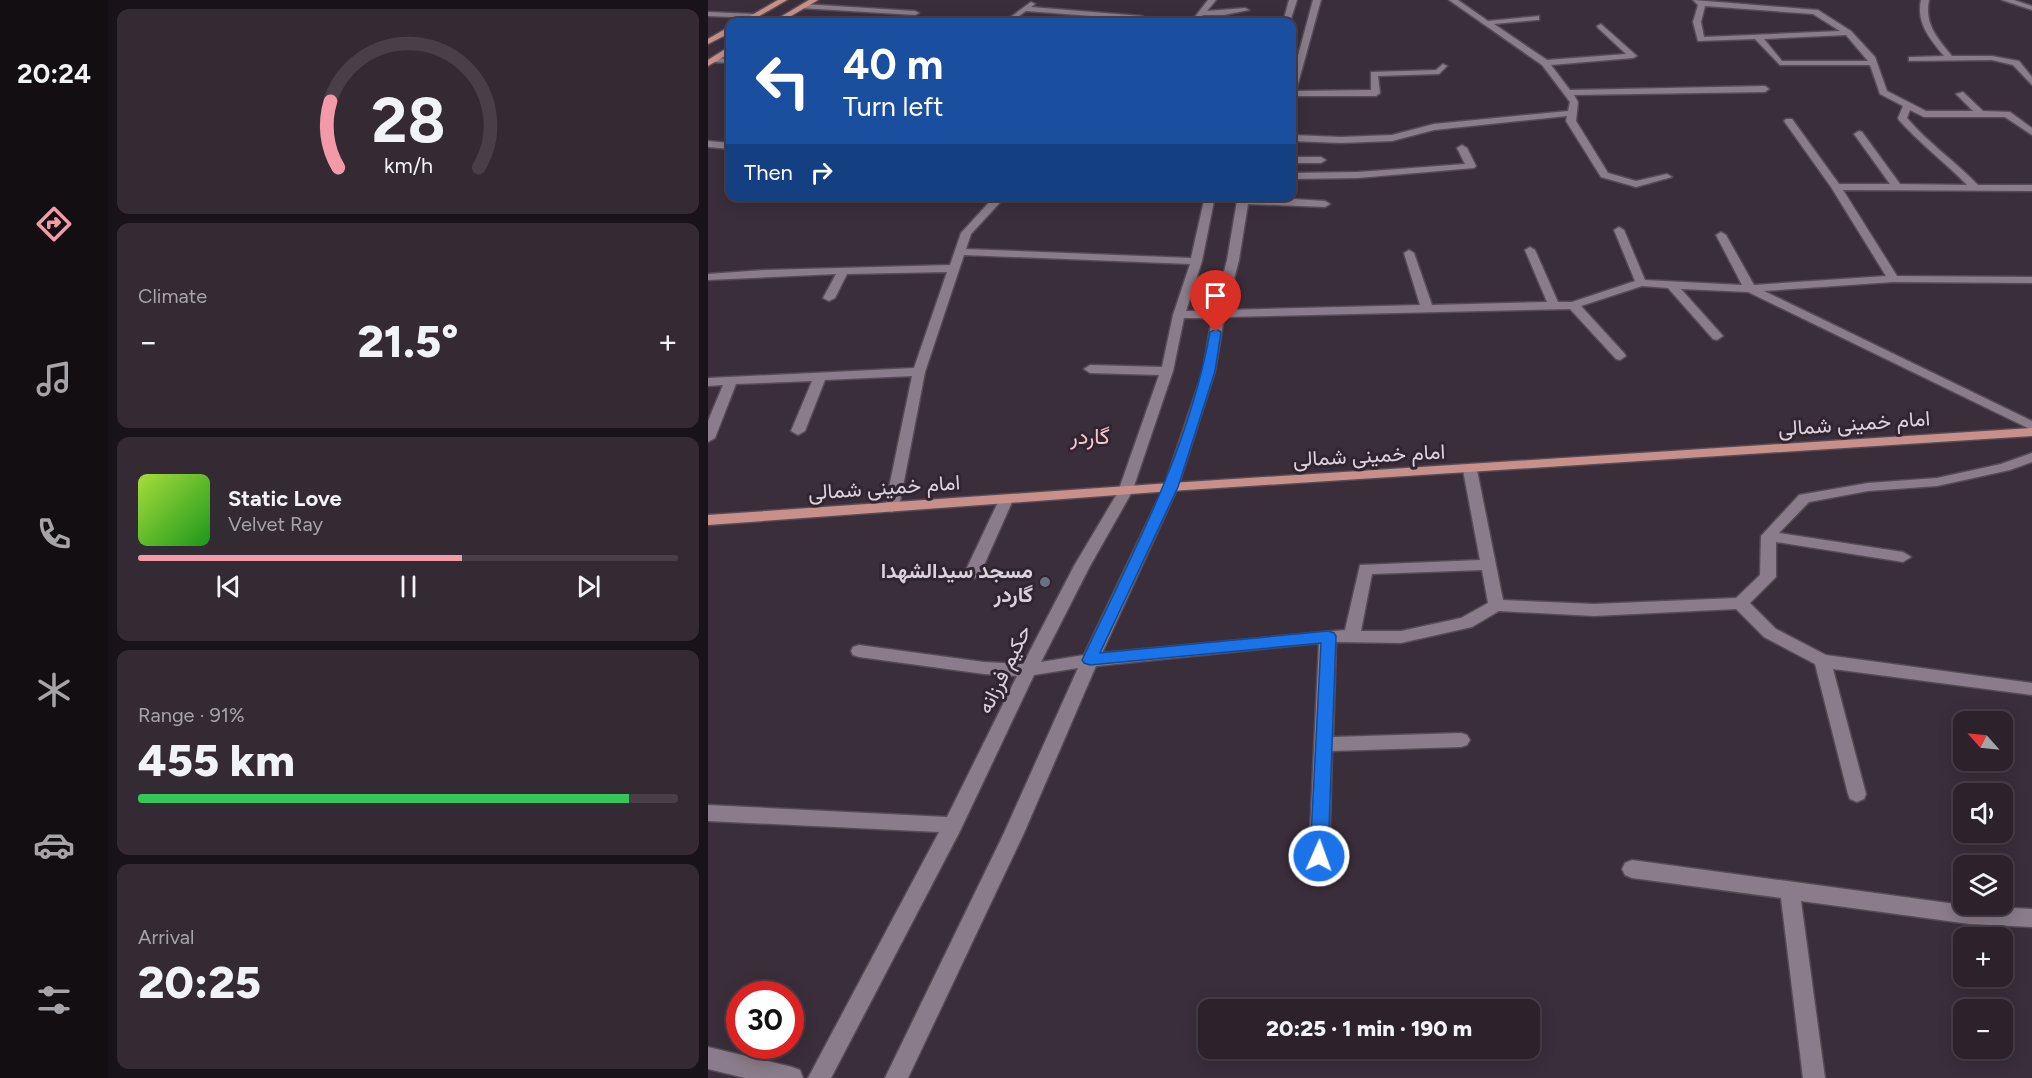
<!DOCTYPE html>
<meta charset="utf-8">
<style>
body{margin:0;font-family:Figtree,Vazirmatn,sans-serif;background:#342a34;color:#f1f3f6;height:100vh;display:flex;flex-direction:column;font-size:22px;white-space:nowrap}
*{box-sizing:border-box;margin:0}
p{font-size:20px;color:#a6a4a9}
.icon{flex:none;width:33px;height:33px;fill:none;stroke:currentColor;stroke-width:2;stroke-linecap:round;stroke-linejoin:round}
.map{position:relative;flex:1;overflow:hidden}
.drawer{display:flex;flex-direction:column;gap:9px;padding:9px;background:#181318;width:600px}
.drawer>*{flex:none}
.top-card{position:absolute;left:18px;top:18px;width:570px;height:183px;border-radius:12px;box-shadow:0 3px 15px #0003,0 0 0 2px #483f48;background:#1a4fa0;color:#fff;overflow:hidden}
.needle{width:39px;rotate:297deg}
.controls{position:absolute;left:1245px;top:711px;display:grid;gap:12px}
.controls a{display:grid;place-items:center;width:60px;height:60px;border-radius:12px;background:#2c222c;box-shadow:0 3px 15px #0003,0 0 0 2px #483f48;font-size:30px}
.speed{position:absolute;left:18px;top:981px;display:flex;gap:12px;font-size:30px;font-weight:700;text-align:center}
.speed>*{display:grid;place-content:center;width:78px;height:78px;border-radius:50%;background:#2c222c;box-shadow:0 3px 15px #0003,0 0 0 2px #483f48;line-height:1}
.speed .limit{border:9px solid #d22;background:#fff;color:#111}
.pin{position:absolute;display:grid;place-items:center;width:51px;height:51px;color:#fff;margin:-62px -26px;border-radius:50% 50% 50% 0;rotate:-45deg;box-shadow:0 0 6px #0007}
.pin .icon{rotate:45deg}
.me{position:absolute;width:66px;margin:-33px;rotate:2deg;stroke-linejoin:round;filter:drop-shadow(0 0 4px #0008)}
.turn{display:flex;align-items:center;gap:21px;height:126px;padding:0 18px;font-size:27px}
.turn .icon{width:78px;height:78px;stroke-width:2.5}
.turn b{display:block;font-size:42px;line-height:51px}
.then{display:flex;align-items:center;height:57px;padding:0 18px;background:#0003;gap:12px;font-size:22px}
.big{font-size:45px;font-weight:800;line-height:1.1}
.drawer .widget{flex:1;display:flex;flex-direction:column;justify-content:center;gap:9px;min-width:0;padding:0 21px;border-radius:12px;background:#342a34}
.drawer .dial{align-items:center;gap:0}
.dial svg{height:156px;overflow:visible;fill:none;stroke:#483f48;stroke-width:7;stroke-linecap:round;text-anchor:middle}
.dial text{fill:#f1f3f6;stroke:none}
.song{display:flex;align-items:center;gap:18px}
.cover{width:72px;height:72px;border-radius:9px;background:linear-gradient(135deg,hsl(80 70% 55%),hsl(120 70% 35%))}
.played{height:6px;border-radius:3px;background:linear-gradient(90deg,#f39aa8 60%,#483f48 60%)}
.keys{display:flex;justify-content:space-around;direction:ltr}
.heat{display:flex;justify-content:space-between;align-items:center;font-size:33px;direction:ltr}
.charge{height:9px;border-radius:4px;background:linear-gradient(90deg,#34c759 91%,#483f48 0)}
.trip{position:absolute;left:490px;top:999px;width:342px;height:60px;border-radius:12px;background:#2c222c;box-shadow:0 3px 15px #0003,0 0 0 2px #483f48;font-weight:800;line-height:60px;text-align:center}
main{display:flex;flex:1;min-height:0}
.tabs{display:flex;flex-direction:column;width:108px;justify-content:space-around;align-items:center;background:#120e12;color:#a6a4a9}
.tabs .icon{width:42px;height:42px}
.tabs .active{color:#f39aa8}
.tabs b{font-size:27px;color:#f1f3f6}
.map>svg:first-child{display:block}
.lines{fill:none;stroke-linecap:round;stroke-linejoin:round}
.minor-casing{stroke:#554b55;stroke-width:3}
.major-casing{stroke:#554b55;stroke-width:3}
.minor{fill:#8a7c8a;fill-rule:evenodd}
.major{fill:#c89089;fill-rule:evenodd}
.route{fill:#1a73e8;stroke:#114b97;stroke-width:1.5}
.worship-dot{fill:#6b7280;stroke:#302530;stroke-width:2}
.labels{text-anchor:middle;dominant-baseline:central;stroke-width:6;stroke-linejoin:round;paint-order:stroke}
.street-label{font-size:21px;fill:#dbd3db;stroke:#302530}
.poi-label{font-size:21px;font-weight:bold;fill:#dbd3db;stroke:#302530;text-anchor:end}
.neighbourhood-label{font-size:22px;fill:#fbc7ce;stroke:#302530}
</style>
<main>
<nav class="tabs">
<b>20:24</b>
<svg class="icon active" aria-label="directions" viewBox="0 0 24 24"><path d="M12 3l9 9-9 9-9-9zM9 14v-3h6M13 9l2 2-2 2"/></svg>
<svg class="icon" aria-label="music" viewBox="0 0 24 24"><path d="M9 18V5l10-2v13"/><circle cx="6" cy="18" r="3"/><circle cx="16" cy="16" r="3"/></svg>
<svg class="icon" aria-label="phone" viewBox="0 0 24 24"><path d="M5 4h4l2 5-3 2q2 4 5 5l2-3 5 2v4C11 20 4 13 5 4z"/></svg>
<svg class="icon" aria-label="climate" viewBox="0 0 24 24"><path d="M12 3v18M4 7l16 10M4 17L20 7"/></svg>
<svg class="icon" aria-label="car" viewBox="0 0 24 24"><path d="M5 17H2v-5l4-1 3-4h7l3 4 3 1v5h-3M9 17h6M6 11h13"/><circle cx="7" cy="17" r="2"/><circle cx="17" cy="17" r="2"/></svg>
<svg class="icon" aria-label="filters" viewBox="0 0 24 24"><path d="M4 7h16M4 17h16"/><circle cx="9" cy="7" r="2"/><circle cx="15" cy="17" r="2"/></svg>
</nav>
<section class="drawer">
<div class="widget dial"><svg viewBox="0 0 100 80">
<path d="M14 69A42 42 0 1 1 86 69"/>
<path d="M14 69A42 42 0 0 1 10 35" stroke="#f39aa8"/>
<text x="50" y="56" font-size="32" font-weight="700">28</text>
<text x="50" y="72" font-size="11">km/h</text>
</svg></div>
<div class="widget"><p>Climate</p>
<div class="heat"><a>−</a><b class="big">21.5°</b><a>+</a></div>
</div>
<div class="widget">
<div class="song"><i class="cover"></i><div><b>Static Love</b><p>Velvet Ray</p></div></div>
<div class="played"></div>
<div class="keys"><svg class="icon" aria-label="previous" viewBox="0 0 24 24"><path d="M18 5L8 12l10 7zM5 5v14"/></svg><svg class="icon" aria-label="pause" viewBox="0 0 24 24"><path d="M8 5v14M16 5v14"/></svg><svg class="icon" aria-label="next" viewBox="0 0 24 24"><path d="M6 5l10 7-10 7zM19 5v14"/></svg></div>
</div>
<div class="widget"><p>Range · 91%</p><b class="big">455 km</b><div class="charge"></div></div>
<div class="widget"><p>Arrival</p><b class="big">20:25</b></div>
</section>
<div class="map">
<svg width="1324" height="1078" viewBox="0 0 1324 1078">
<rect width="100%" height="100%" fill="#3a2e3a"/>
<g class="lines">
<defs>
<g id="minor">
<polygon points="500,0 508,0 499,11 537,8 541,10 516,15 495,15 490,22 483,22"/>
<polygon points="581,0 589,0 582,22 575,22"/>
<polygon points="605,0 613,0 588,91 663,90 663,72 728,70 735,64 739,66 731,74 670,76 672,93 668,96 584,96 584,78"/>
<polygon points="741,0 750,0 780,21 831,16 831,20 828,20 786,24 839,60 918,54 890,28 889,26 893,24 929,56 925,58 843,65 862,90 1057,86 1061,89 1057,92 866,95 870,102 868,121 900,173 928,181 959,174 964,177 928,187 893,177 858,121 859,116 726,130 684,141 633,143 584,141 584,135 633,137 684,135 726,124 860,111 862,102 834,65"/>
<path d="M985,0L1110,10L1143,31L1167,57L1179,91L1218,111H1265L1248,94L1255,92L1275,111L1302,112L1324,128V135L1297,117H1216L1202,110L1199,118C1220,143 1247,161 1270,185H1324V191L1135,190L1189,276L1324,277V283L1185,282L1056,291L1324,421V430L1040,292L973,289L1015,336L1009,340L1005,339L960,288L934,286L873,306L916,353L918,356L912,360L908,359L862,309L516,317L507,371L470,487L394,653L637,630L652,565L772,560L755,470L762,466L769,470L795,600L886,604L1028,598L1052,575L1053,536L1091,495L1160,483L1229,478L1293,464L1324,453V462L1302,470L1229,486L1160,491L1101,502L1071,533L1195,552L1203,557L1195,562L1068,542V577L1042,603L1068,629L1118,655L1324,683V695L1125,669L1158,794L1156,799L1149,802L1142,799L1140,794L1107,664L1056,637L1028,609L886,616L791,611L764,627L693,643L628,642L625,737L753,733L759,735L762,740L759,745L753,747L624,751L621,856L618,862L611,864L604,862L601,856L611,643L388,666L316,833L200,1078H177L296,833L370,668L326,675L252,831L123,1078H100L231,832L0,821V805L239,817L309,676L276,674L151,657L145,655L143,651L145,647L151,645L276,662L315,664L366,566L410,492L451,375L382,373L376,369L382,365L454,367L465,315L482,264L256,255L217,372L191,507L184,512L177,507L204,376L117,380L97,431L90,435L83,431L104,381L28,384L7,438L0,442V421L15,385L0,386V378L206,368L239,272L139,274L127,298L121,301L115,298L128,274L0,280V274L57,270L242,265L253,233L287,196H298L263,234L258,249L483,258L497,196H507L494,261L478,311H506L519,260L529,201L531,196H541L617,201L622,204L617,207L540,204L531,260L518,310L712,305L696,253L701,250L706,253L724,305L839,302L817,250L822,247L827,250L850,302H864L927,281L906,230L911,227L916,230L937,280L1034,285L1008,235L1013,232L1018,235L1046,285L1178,276L1123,187L1076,121L1078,119H1084L1131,184H1182L1146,134L1151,131L1154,132L1192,184L1259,185C1237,162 1212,144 1191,120L1190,118L1195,106L1172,94L1162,65H1072L1047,39L990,41L985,22L990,5ZM997,6L1105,14L1132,31L996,37L993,22ZM1138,35L1160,61H1074L1056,39ZM476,318H504L495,371L456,487L376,655L333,662L382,566L424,492L465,371ZM774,570L780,603L753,618L693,631H653L664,574Z"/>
<path d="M1213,0H1221C1216,24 1230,39 1244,56H1284L1311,61L1324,77V85L1305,65L1284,60L1201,61V57H1204L1236,56C1222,39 1208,23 1213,0Z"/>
<polygon points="1294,0 1306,0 1324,6 1324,10"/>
<polygon points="323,2 327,4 323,7 434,16 438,18 434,20 318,11 303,22 296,22"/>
<polygon points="95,4 207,11 211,13 207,15 92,8"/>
<polygon points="0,12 48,14 52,16 48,18 0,16"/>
<polygon points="7,58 22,59 22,63 4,62 3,60"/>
<polygon points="0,141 22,143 22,149 0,147"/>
<polygon points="754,145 759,148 768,166 766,168 650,178 584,179 584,173 650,172 757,164 749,148"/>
<polygon points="584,157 613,157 618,160 613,163 584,163"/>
<polygon points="298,495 305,500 272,574 269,578 259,578 256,574 291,500"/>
<polygon points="924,860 1262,906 1324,909 1324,927 1262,924 1093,901 1117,1078 1095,1078 1073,898 924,878 917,875 914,869 917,863"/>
<polygon points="0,1047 84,1067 92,1070 95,1078 37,1078 0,1069"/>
</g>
<g id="major">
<polygon points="70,0 79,0 41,22 32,22"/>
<polygon points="101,0 110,0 73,22 64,22"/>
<polygon points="19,28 22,28 22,33 0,44 0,39"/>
<polygon points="19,48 22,48 22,53 0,66 0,60"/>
<polygon points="1324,428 1324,436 463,491 0,525 0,515 463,483"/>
</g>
</defs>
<use href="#minor" class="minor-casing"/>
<use href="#major" class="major-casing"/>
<use href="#minor" class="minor"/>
<use href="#major" class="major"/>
</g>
<path class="route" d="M508,329L513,332L507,371L470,487L392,653L620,631L626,633L628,636L620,856L617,861L611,863L604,861L602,856L613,643L382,665L376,663L374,660C425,553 481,449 502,332Z"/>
<circle class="worship-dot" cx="337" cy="582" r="6"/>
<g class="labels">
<g class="street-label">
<text transform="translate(1146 423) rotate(-4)">امام خمینی شمالی</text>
<text transform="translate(661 455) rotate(-3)">امام خمینی شمالی</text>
<text transform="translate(176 487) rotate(-4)">امام خمینی شمالی</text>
<text transform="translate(296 669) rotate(-64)">حکیم فرزانه</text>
</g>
<g class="poi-label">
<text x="325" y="570">مسجد سیدالشهدا<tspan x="325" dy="24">گاردر</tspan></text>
</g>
<g class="neighbourhood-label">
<text x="382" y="436">گاردر</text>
</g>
</g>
</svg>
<div class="controls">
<a><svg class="needle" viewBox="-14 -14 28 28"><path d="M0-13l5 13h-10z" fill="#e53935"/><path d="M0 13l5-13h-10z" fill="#a6a4a9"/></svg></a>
<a><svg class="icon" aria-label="sound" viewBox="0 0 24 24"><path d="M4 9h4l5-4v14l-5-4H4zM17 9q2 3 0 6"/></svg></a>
<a><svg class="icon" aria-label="layers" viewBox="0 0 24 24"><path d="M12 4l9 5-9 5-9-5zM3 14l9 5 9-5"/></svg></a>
<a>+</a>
<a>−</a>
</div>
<div class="speed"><div class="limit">30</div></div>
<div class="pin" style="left:508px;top:332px;background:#d93025"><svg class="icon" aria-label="arrive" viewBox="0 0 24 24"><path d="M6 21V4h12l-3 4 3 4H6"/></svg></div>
<svg class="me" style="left:611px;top:856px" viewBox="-20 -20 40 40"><circle r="17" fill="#1a73e8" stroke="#fff" stroke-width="3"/><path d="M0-11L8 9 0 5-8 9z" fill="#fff"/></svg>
<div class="trip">20:25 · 1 min · 190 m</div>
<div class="top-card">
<div class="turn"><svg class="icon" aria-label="left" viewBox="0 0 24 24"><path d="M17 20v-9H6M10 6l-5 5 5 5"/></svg><div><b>40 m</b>Turn left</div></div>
<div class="then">Then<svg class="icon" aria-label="right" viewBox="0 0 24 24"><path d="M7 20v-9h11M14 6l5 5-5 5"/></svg></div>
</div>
</div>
</main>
